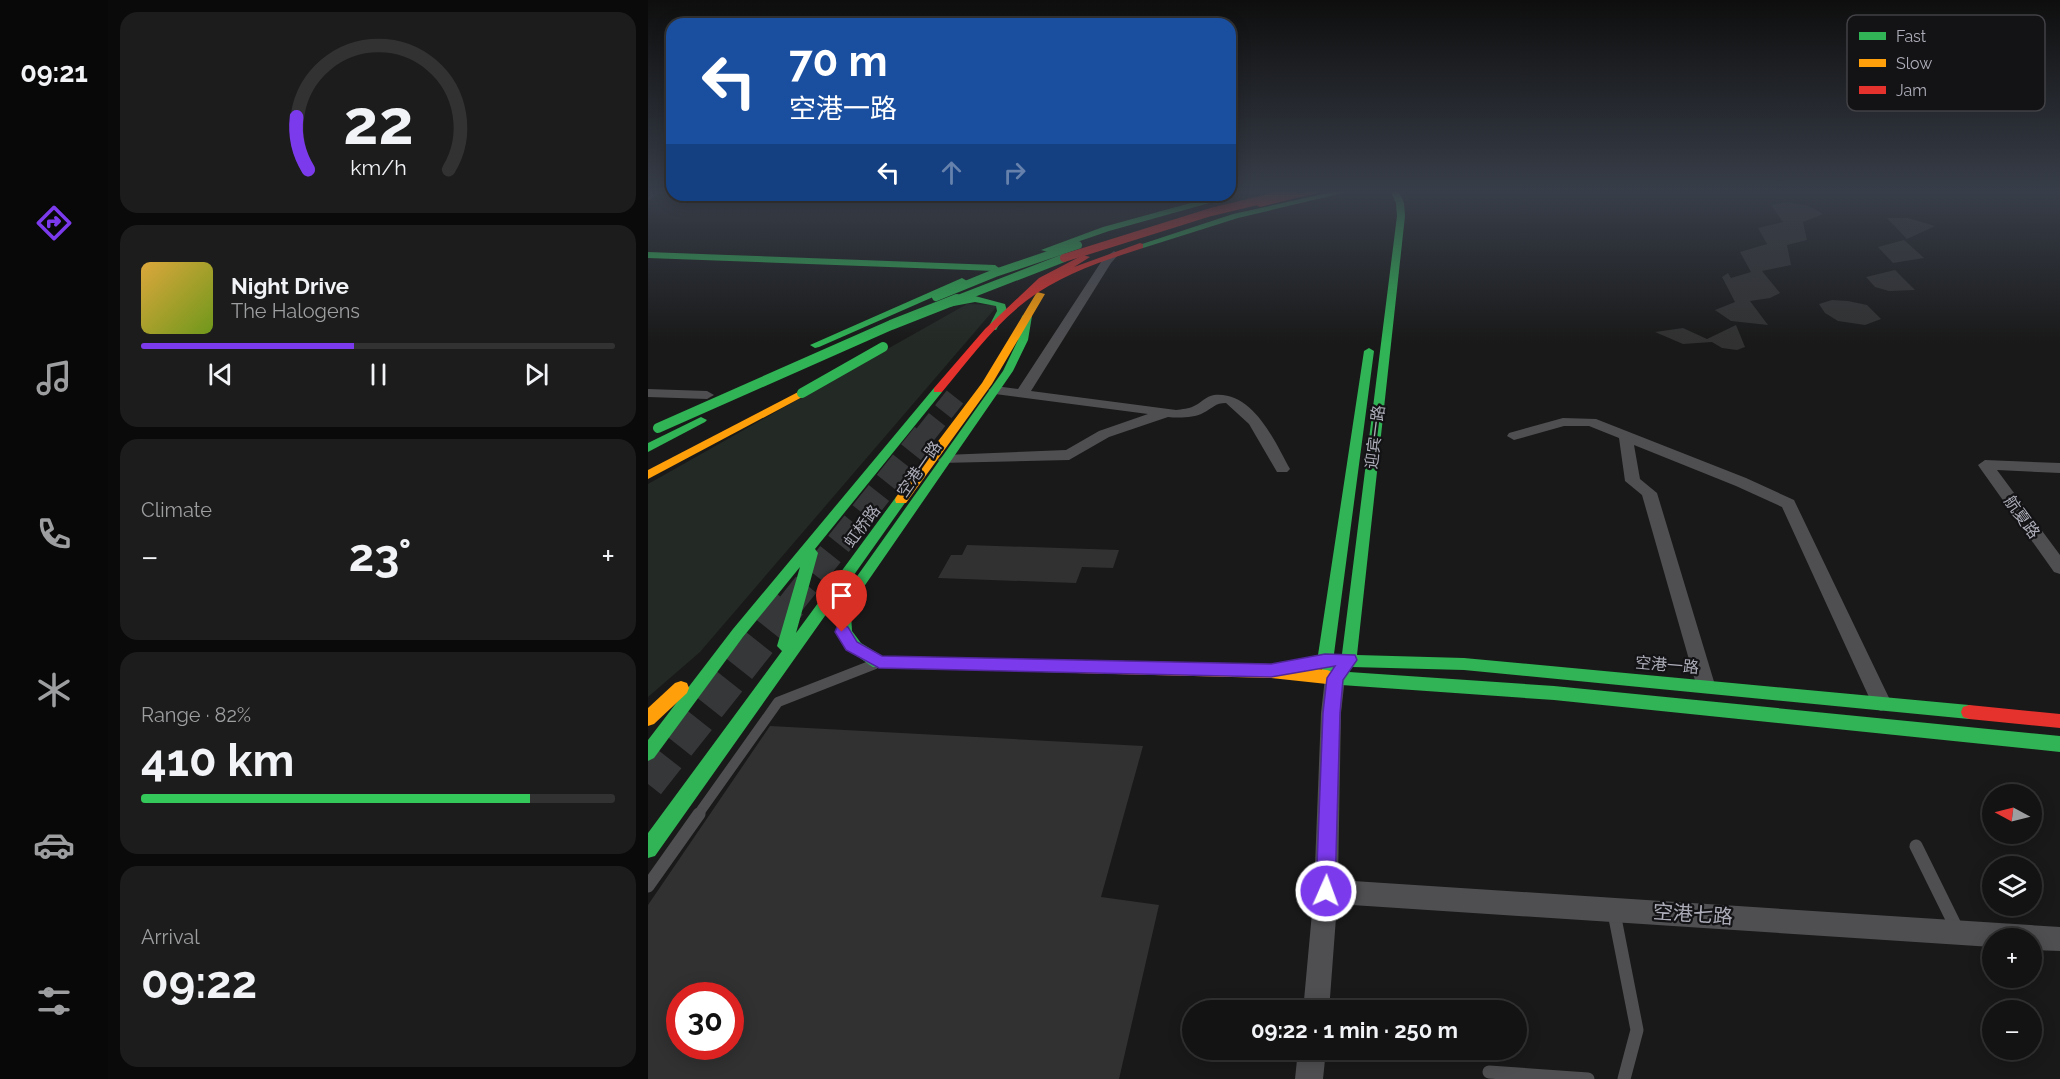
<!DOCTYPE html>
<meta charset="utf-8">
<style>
body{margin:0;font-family:Raleway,"Noto Sans SC",sans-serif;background:#1c1c1c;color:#f1f3f6;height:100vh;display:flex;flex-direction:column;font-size:22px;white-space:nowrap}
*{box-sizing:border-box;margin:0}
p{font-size:20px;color:#9d9ea0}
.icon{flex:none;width:33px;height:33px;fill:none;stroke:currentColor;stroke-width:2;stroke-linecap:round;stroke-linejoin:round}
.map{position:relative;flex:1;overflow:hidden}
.drawer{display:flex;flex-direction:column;gap:12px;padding:12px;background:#0a0a0a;width:540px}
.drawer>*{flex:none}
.banner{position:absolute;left:18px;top:18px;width:570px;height:183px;border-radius:18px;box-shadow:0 3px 15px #0003,0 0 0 2px #323233;background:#1a4fa0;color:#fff;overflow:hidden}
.needle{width:39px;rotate:277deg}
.fabs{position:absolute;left:1334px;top:784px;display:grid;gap:12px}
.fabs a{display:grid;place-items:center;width:60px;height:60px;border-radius:50%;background:#131313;box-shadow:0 3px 15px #0003,0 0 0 2px #323233;font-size:30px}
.speed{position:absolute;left:18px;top:982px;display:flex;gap:12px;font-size:30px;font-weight:700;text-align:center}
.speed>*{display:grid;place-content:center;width:78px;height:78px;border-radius:50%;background:#131313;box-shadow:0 3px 15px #0003,0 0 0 2px #323233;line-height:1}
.speed .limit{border:9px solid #d22;background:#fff;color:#111}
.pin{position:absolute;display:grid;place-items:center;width:51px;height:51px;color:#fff;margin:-62px -26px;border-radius:50% 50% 50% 0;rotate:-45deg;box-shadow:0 0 6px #0007}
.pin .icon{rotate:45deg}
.me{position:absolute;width:66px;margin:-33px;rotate:2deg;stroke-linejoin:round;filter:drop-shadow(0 0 4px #0008)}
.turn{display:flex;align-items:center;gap:21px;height:126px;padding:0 24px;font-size:27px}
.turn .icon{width:78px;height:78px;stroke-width:2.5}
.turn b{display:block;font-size:42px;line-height:51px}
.lanes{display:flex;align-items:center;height:57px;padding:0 24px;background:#0003;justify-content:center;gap:30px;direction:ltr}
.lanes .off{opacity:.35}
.big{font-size:45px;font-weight:700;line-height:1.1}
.drawer .tile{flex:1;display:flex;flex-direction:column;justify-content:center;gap:9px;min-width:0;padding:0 21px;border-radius:18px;background:#1c1c1c}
.drawer .dial{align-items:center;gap:0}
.dial svg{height:156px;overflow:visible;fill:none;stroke:#323233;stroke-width:7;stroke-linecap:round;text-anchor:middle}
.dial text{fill:#f1f3f6;stroke:none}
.song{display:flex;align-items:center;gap:18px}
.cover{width:72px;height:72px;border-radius:9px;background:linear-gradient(135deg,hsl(40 70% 55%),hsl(80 70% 35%))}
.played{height:6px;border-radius:3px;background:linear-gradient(90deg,#7c3aed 45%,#323233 45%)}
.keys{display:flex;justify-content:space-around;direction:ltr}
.heat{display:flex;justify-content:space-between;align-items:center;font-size:33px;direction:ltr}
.charge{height:9px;border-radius:4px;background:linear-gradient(90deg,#34c759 82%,#323233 0)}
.trip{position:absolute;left:534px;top:1000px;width:345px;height:60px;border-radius:30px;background:#131313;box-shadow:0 3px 15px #0003,0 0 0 2px #323233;font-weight:700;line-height:60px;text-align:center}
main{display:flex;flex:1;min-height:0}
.dock{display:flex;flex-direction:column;width:108px;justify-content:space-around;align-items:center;background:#080808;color:#9d9ea0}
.dock .icon{width:42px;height:42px}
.dock .active{color:#7c3aed}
.dock b{font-size:27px;color:#f1f3f6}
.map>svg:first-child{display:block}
.green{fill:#232924}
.building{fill:#313131;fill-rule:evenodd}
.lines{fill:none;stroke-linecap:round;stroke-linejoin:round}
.primary-tunnel-far2{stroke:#363739;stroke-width:21;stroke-dasharray:21 10;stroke-linecap:butt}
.primary-tunnel-far1{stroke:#363739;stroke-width:26;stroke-dasharray:26 13;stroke-linecap:butt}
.primary-tunnel{stroke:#363739;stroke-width:33;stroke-dasharray:33 16;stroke-linecap:butt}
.lane-far1{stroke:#4f4f52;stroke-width:10}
.lane{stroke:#4f4f52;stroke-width:13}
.street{fill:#4f4f52;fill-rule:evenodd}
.fast{fill:#30b455;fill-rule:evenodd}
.slow{fill:#ff9f0a;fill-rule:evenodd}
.jam{fill:#e5322d;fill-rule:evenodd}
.fast-bridge-far1{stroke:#30b455;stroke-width:8}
.fast-bridge{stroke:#30b455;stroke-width:10}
.jam-bridge{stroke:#e5322d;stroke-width:8}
.route{fill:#7c3aed;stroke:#51269a;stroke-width:1.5}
.labels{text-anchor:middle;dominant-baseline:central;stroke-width:4.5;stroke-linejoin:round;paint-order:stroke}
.street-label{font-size:16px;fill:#acadb8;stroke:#131315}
.near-street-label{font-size:20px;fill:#acadb8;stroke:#131315}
.key{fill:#131315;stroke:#414146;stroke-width:1.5}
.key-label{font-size:16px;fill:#acadb8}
</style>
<main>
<nav class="dock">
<b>09:21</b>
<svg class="icon active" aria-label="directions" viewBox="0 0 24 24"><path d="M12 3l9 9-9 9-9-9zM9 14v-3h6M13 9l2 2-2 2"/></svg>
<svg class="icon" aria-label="music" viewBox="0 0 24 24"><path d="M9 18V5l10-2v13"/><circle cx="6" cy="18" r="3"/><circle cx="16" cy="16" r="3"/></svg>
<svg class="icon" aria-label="phone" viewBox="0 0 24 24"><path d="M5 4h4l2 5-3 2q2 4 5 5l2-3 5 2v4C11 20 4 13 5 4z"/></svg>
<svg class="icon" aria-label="climate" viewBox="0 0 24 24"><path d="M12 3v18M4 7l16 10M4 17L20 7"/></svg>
<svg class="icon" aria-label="car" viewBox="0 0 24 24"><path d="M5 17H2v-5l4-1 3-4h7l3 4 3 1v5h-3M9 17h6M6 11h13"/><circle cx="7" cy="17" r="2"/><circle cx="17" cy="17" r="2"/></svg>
<svg class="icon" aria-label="filters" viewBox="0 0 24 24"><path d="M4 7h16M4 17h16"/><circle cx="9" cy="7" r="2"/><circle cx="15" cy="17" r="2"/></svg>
</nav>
<section class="drawer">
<div class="tile dial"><svg viewBox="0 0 100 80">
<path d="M14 69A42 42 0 1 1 86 69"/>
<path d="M14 69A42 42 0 0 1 8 42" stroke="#7c3aed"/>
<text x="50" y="56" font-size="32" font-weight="700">22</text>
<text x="50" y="72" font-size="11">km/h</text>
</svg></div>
<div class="tile">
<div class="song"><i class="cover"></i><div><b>Night Drive</b><p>The Halogens</p></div></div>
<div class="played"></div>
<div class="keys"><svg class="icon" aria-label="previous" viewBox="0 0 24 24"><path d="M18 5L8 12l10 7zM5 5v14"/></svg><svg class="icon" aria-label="pause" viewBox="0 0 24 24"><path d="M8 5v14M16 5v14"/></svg><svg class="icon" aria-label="next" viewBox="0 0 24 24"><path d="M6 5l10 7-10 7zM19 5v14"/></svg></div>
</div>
<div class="tile"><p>Climate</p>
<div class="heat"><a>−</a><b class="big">23°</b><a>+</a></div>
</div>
<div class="tile"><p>Range · 82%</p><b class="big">410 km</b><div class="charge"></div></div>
<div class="tile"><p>Arrival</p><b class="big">09:22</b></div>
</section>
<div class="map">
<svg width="1412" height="1079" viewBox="0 0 1412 1079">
<rect width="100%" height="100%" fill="#191919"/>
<polygon class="green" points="319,304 350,305 52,652 0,697 0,484"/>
<g class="building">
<polygon points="1140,202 1161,206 1175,214 1155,222 1159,240 1139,245 1143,265 1114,271 1132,293 1122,298 1102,301 1120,325 1083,321 1067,310 1087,302 1074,277 1080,273 1083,278 1103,272 1092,252 1119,244 1110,228 1135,222 1123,205"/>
<polygon points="1239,218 1260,218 1287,226 1259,239"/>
<polygon points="1256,240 1276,258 1245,263 1230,247"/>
<polygon points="1247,270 1267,290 1241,291 1227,287 1218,277"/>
<polygon points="1184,300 1200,301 1219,305 1233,319 1217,325 1190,321 1177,313 1171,304"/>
<polygon points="1088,325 1097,347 1089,350 1074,348 1064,342 1035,344 1007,332 1035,328 1059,339"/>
<polygon points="319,545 471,550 465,568 434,567 428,583 290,578 303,555 314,555"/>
<path d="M122,726L495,746L453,897L511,905L471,1079H0V905ZM32,996H82V1047H32Z"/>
</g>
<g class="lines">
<polyline class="primary-tunnel-far2" points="276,436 307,397"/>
<polyline class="primary-tunnel-far1" points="142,605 277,435"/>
<polyline class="primary-tunnel" points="0,784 143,603"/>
<polyline class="lane-far1" points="49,816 130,702 227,664"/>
<g class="lane">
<polyline points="1268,846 1309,929"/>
<polyline points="0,886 51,814"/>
<polyline points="966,913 989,1030 976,1079"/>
<polyline points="841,1072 940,1079"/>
</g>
<g class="street">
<polygon points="2,192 14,192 0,200"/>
<path d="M466,251L471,254L463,263L383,391L528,410C534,409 541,409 546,406C553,403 558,396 566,395C605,391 626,440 642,469L639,472H629L601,424L578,403C567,403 565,408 555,413C546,418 530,418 520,417L461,437L421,460L292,463L290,460L297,455L418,450L451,431L500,414L347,394L340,390L347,386L370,389L455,259Z"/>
<polygon points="0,389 59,391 66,395 59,399 0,397"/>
<polygon points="915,418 948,419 1098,478 1146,500 1243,702 1240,708 1233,711 1226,708 1134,507 1088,486 986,445 992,479 1009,493 1067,685 1064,691 1057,693 1050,691 994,495 977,481 971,438 941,426 916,426 866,440 859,436 861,433"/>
<polygon points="1337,460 1412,463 1412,473 1349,470 1412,555 1412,574 1406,572 1332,468 1330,465"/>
<polygon points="687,670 694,672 697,678 693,713 690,880 1412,927 1412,951 1383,950 1383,939 1344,939 1344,947 689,904 681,1011 655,1011 666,891 673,713 677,678 680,672"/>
<polygon points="650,1050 678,1050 675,1079 647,1079"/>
</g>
<g class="fast">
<polygon points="685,192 699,192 590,218 495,248 488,246 585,214"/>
<polygon points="743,192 751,192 756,203 757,216 709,655 816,658 1321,705 1327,707 1329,712 1327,717 1321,719 816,670 704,667 701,672 906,686 1412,736 1412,752 906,700 679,684 673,682 671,677 675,672 673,667 647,672 641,671 639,666 641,661 670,655 716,351 721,348 726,351 686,654 694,654 749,216 748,203"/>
<polygon points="582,193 583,197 461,231 400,252 393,250 455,227 572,195 582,195"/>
<polygon points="0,252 347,265 351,268 347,271 0,258"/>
<polygon points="314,278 319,281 317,283 171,347 167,348 162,345"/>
<polygon points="327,296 357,304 359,311 348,330 340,328 349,311 348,306 327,302 295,308 290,305"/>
<path d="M379,313L384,316L380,340L365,371L213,591L203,615L204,631L213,643L234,656L428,661L434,662L436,667L434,672L428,673L225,667C186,640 180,634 200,589L355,371L370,340L374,316Z"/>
<polygon points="290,387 294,388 294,392 167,549 170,553 148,633 248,497 258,497 259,500 7,856 0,858 0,833 134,651 129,646 152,567 95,637 6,758 0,761 0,740 85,629 286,388"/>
<polygon points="53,417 59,420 57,422 0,452 0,443"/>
</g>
<g class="slow">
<polygon points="389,292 397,294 344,384 258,503 248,503 247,500 248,497 334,383"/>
<polygon points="154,390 158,391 158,395 0,479 0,470"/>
<polygon points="428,661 623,664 679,670 685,672 687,677 685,682 679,684 623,678 428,673 422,672 420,667 422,662"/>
<polygon points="33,681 39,683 41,688 39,693 6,724 0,726 0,708 27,683"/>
</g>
<g class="jam">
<polygon points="658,192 672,192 612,207 608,205"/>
<path d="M492,243L495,244V248C454,261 412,275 378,301C345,326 320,361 294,392H286V388L337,329L391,278L435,255L442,257L426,267Z"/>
<polygon points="1321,705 1412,714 1412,728 1321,719 1315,717 1313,712 1315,707"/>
</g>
<g class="fast-bridge-far1">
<polyline points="288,297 347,273 430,245"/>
<polyline points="305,301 416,258"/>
</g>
<g class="fast-bridge">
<polyline points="154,393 235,347"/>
<polyline points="10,428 243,325 309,299"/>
</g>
<polyline class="jam-bridge" points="416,258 563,212 646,192"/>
</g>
<linearGradient id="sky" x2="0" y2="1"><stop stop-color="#0e0e0e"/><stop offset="0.56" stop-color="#383e49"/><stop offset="1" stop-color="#383e49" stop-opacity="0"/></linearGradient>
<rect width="1412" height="343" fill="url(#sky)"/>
<polygon class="route" points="194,625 200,627 209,642 234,656 623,664 677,654 707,655 709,660 695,680 692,713 687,891 685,898 678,901 671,898 668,891 675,713 679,678 687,666 623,677 231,668 198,650 187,632 189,627"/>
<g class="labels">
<g class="street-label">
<text transform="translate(727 437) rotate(-83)">迎宾一路</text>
<text transform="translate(271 469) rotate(-55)">空港一路</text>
<text transform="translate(1374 517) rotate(54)">航夏路</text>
<text transform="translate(214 526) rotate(-53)">虹桥路</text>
<text transform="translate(1019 665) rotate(5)">空港一路</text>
</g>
<g class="near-street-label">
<text transform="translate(1045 914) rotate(4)">空港七路</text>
</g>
</g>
<rect x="1199" y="15" width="198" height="96" rx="9" class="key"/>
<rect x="1211" y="32" width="27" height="8" fill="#30b455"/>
<rect x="1211" y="59" width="27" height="8" fill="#ff9f0a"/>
<rect x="1211" y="86" width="27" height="8" fill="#e5322d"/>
<g class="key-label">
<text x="1248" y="42">Fast</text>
<text x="1248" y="69">Slow</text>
<text x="1248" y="96">Jam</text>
</g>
</svg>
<div class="fabs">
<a><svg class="needle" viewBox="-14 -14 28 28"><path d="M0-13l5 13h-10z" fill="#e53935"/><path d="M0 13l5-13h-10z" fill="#9d9ea0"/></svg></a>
<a><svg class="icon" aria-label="layers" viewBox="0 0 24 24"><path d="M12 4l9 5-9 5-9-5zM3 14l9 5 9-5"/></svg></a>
<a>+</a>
<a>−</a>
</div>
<div class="speed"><div class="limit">30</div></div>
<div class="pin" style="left:194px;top:632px;background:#d93025"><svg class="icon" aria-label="arrive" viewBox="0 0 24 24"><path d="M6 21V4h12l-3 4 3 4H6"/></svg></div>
<svg class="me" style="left:678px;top:891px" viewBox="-20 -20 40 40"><circle r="17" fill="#7c3aed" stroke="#fff" stroke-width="3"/><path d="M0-11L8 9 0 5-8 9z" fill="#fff"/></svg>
<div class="trip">09:22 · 1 min · 250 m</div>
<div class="banner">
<div class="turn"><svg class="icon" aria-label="left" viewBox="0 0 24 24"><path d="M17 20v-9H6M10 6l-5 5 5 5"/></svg><div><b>70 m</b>空港一路</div></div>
<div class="lanes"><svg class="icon" aria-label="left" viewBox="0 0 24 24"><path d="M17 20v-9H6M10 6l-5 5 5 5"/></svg><svg class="icon off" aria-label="ahead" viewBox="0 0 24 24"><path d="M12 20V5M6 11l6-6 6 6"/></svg><svg class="icon off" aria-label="right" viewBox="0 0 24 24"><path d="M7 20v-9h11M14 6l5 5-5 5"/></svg></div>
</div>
</div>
</main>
